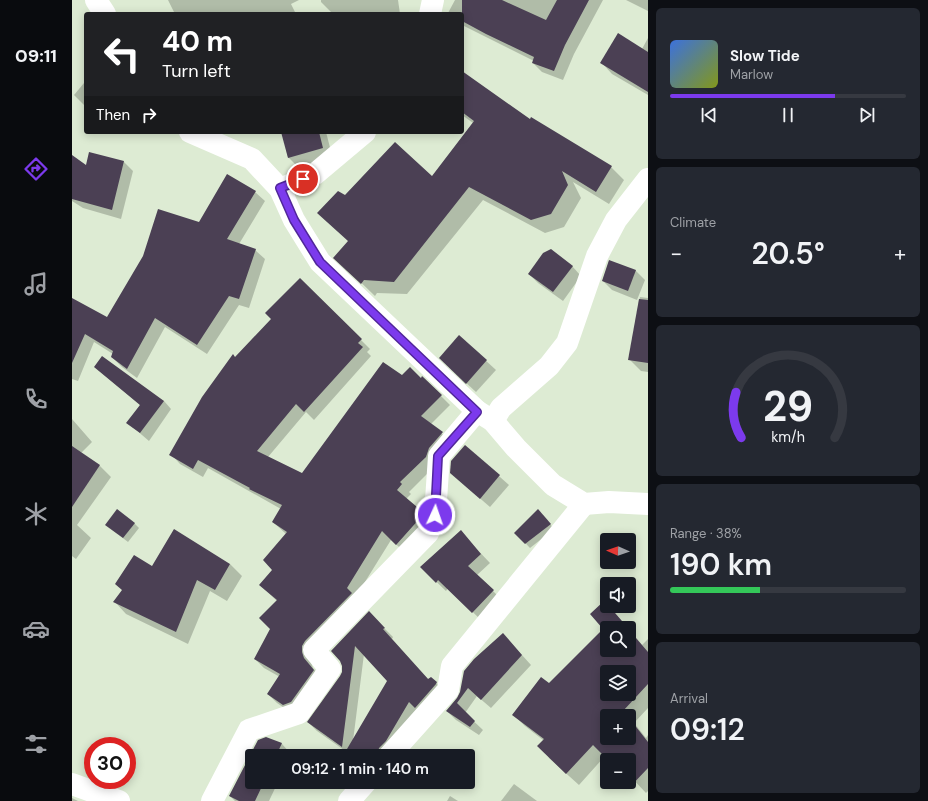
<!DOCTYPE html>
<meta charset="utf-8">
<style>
body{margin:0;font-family:"DM Sans",sans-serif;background:#242831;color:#f1f3f6;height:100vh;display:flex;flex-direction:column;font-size:15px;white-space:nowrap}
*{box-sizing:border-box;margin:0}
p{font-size:13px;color:#9ea1a6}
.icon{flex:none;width:22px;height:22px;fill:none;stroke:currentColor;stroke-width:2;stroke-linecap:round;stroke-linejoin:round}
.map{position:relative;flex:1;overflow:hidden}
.sheet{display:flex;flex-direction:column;gap:8px;padding:8px;background:#0d0f14;width:280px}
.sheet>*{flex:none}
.guide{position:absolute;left:12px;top:12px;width:380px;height:122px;border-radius:4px;box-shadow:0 2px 10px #0003;background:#202124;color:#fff;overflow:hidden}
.needle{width:26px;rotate:272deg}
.buttons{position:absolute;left:528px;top:533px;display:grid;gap:8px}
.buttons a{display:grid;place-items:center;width:36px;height:36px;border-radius:4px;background:#171b24;box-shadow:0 2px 10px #0003;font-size:20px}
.speed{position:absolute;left:12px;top:737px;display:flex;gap:8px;font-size:20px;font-weight:700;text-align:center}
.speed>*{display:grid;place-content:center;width:52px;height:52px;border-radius:50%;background:#171b24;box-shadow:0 2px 10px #0003;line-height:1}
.speed .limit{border:6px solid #d22;background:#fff;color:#111}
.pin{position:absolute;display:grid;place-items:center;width:34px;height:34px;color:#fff;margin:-17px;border:2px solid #fff;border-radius:50%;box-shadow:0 1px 4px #0007}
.me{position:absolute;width:44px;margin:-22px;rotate:3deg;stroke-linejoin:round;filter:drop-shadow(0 0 3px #0008)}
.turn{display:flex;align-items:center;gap:14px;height:84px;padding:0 12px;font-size:18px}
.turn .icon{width:52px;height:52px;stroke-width:2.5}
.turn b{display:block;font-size:28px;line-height:34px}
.then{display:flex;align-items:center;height:38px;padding:0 12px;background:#0003;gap:8px;font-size:15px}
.big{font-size:30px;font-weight:600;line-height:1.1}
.sheet .widget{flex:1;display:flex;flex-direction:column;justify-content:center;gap:6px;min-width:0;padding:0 14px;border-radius:6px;background:#242831}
.sheet .dial{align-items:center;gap:0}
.dial svg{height:104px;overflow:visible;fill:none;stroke:#363941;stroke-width:7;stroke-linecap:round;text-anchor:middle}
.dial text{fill:#f1f3f6;stroke:none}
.song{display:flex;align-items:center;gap:12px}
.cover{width:48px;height:48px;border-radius:6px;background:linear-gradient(135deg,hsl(220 70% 55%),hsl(70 70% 35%))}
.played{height:4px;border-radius:2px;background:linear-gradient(90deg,#7c3aed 70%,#363941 70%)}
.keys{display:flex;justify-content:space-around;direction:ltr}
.heat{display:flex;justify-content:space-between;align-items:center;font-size:22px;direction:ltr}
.charge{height:6px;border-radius:3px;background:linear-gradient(90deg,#34c759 38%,#363941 0)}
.trip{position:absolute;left:173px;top:749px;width:230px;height:40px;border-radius:4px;background:#171b24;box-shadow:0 2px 10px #0003;font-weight:600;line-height:40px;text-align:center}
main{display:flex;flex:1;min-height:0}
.tabs{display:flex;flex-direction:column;width:72px;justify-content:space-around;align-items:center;background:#090b0e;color:#9ea1a6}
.tabs .icon{width:28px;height:28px}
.tabs .active{color:#7c3aed}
.tabs b{font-size:18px;color:#f1f3f6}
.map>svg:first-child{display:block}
.shadow{fill:#0003;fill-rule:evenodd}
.building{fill:#4b4054;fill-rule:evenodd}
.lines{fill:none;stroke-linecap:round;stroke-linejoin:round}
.street{stroke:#fff;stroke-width:22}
.route-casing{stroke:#51269a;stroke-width:10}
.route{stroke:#7c3aed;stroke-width:7}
</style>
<main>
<nav class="tabs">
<b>09:11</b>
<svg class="icon active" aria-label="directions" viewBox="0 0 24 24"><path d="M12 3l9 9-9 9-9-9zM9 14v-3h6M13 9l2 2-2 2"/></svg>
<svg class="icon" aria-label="music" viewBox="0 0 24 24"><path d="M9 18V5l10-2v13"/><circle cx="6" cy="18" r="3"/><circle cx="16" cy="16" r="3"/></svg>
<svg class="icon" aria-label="phone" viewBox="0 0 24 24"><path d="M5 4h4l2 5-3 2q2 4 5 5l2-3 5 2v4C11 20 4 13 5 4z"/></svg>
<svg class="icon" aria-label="climate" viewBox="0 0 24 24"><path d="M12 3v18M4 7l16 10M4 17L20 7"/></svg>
<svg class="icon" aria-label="car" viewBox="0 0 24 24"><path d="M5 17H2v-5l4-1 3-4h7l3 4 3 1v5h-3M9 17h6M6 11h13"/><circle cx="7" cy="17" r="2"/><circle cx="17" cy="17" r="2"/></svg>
<svg class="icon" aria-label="filters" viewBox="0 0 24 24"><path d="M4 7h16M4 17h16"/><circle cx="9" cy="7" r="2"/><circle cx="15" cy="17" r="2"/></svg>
</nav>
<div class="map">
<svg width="576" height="801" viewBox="0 0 576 801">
<rect width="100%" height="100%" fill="#ddebd3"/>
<g class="shadow">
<polygon points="96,0 227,0 219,4 224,14 103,14"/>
<polygon points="249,0 326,0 328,14 261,14 249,2"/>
<polygon points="383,0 531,0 502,54 491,80 470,72 461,63 462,61 390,25 390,14 376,13"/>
<polygon points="554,0 576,0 576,11"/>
<polygon points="576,38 576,95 540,74 530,63 570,49"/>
<polygon points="390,72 458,120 539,167 552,180 537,204 501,182 509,198 492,227 473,233 411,200 335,294 305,293 303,296 276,270 277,241 273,196 360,177 401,123 390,115"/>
<polygon points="12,83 14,85 14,107 2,95"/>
<polygon points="210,132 254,132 261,159 227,168 216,157"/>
<polygon points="18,153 52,162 61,171 49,219 11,208 0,201 0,159 14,167"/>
<polygon points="183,192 193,201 167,244 183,250 193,259 177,308 167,305 135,354 93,327 65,378 50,367 40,357 41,354 22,342 6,381 0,379 0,299 35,319 127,223"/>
<polygon points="500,266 509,276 491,301 466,283 457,274"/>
<polygon points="563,270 573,280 565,300 540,290 531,281"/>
<polygon points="228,279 298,349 295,352 299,356 242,420 234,412 196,457 230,475 330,377 369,396 378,405 359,424 379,442 363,466 337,492 339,494 334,499 359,523 334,553 319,540 283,598 239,662 241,668 251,680 221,714 205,703 196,694 208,677 192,668 183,659 200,629 205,601 188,585 201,570 214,534 201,522 209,509 136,468 131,477 108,464 99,454 163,358 201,319"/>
<polygon points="568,297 576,298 576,372 569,371 557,359"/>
<polygon points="387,336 424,370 404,392 377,367"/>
<polygon points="23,367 92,401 99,409 77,441 56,423 68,405"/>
<polygon points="0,419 20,442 9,453 28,466 39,477 5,525 19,538 4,559 0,556"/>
<polygon points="393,446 437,485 418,507 389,482"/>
<polygon points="471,515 482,529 458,548 444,533"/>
<polygon points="62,523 67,528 56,542 39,529"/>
<polygon points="397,541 418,563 405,575 430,600 410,621 376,588 374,591 349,567"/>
<polygon points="158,564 170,576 155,601 138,591 116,644 54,614 43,602 80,568"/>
<path d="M532,602L556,628H535V650H557V629L570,645L576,639V708L562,723L574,738L576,735V791L574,793L557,775V760H537L533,756L507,785L477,758L471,740L453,726L441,714L477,684L533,629ZM535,672H557V694H535ZM535,716H557V738H535Z"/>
<path d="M297,613L321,637L320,639L357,680L359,678L373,692L317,756H283L279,752V755L245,731L236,722L269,677ZM292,654L316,681L281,741Z"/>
<polygon points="440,644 459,665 419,708 405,696 393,713 411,730 407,735 384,720 375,711 389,693"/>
<polygon points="194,738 210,744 219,754 218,756 180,756 180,782 206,782 197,801 163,801 158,796 186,741"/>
<polygon points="442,784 465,801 429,801"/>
<polygon points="378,796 386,801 375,801"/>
<polygon points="0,798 6,801 7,801 0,801"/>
</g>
<g class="building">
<polygon points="390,0 430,0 474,20 485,0 517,0 493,45 482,71 460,63 462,57 414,34 390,21"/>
<polygon points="546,33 576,52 576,92 528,63"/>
<polygon points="390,71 458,119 459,117 540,166 524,192 490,171 496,185 479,214 459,220 397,187 322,282 292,280 289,284 261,258 276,241 245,213 266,191 273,195 323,142 360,176 402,121 390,112"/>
<polygon points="209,132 247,132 251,148 216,158"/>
<polygon points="17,152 52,161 40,210 0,199 0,155 14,165"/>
<polygon points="155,174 184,191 155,239 184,249 167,299 157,296 125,345 83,318 55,369 39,357 41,351 13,334 0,363 0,298 35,317 71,256 86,209 127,222"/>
<polygon points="479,249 501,266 481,292 456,274 471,253"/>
<polygon points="537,260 564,270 556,291 530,281"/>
<polygon points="228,278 290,339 286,343 291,347 232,412 224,404 185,451 230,473 311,362 330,375 338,367 349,378 350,376 370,395 349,416 371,432 357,448 354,457 328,482 330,484 325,490 351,512 349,517 324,545 310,531 275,588 280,593 233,641 230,646 230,652 232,658 242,670 219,702 211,705 195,694 208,674 182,659 198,629 187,618 205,600 187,585 200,570 191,560 215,532 200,522 210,505 177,489 178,488 126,460 121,469 97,455 130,397 161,354 163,357 199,319 193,313"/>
<polygon points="567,299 576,300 576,363 556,360"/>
<polygon points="387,335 415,360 394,384 367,358"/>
<polygon points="30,356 92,401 68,433 54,423 68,405 22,367"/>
<polygon points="393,445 428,475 408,499 378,473 379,461"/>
<polygon points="0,446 28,465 0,507"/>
<polygon points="45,509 63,523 51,538 33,525"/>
<polygon points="466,509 479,524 453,544 442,533"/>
<polygon points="102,529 158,564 143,590 125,580 104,632 41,602 50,590 43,584 62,555 80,566"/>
<polygon points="389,530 409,554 396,566 422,590 400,613 366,580 364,583 348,567"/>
<path d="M532,601L535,606H537L556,628H535V650H557V630L576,652V684L551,711L555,716H535V738H557V718L576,742V768L557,788V760H536L521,745L494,774L465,746L472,739L440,715L469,677L477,683L531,629L518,614ZM535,672H557V694H535Z"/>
<polygon points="297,611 313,628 311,629 356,679 359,677 365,682 364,684 343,708 337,702 314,741 307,748 305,756 286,756 275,749 315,681 283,646 270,747 235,722 268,676 270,672 270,666 268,661 259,651"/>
<polygon points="431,633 450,655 409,700 396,688 385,703 403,721 398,727 374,711 385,698 388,692 392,671 402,659"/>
<polygon points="194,737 210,743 204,756 180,756 180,782 192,782 183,801 167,801 157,796 186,740"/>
</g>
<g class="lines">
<g class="street">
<polyline points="24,0 33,14"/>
<polyline points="358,14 361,0"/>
<polyline points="118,132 180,159 208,189 222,220 248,262 405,411 421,421 444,448 481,485 512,504 537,502 576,504"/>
<polyline points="208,189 243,174 293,132"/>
<polyline points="421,421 429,408 477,366 495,343 525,256 544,220 576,179"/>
<polyline points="317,756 376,690 380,666 512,504"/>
<polyline points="0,784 47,801"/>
<polyline points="140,801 177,730 227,713 258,669 242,650 356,533 363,515 367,456 405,411"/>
<polyline points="277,801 294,782"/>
</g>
</g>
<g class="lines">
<defs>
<polyline id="route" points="231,179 208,188 222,220 248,262 405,412 366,456 363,515"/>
</defs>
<use href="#route" class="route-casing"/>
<use href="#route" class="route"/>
</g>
</svg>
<div class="buttons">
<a><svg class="needle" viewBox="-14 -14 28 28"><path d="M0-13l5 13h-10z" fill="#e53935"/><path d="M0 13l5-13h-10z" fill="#9ea1a6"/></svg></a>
<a><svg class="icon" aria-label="sound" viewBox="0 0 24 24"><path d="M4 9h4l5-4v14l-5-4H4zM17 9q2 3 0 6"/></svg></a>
<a><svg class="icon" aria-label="search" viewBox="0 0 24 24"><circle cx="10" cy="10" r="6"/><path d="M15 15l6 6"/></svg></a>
<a><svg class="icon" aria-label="layers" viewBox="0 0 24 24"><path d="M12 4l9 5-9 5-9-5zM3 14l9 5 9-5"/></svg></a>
<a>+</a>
<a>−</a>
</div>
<div class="speed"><div class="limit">30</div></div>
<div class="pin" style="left:231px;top:179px;background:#d93025"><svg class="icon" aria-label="arrive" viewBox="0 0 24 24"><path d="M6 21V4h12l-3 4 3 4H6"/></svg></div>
<svg class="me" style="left:363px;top:515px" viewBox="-20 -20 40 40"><circle r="17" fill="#7c3aed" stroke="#fff" stroke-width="3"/><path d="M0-11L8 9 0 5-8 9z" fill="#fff"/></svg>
<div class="trip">09:12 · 1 min · 140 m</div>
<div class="guide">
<div class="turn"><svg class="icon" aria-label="left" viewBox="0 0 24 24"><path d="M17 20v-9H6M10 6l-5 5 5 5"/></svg><div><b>40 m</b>Turn left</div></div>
<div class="then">Then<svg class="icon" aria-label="right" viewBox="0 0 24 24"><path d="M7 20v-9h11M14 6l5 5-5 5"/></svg></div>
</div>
</div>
<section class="sheet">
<div class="widget">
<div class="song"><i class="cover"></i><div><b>Slow Tide</b><p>Marlow</p></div></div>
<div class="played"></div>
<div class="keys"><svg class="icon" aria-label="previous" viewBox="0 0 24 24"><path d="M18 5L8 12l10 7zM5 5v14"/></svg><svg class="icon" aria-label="pause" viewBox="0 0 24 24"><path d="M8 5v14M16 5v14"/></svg><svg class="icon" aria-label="next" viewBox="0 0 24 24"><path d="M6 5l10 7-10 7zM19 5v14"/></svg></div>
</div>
<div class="widget"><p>Climate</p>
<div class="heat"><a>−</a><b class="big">20.5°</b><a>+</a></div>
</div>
<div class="widget dial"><svg viewBox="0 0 100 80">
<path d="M14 69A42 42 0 1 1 86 69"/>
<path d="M14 69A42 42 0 0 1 10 34" stroke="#7c3aed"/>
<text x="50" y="56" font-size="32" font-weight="700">29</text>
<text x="50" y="72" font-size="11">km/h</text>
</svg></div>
<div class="widget"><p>Range · 38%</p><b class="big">190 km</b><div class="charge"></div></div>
<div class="widget"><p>Arrival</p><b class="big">09:12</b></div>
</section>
</main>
